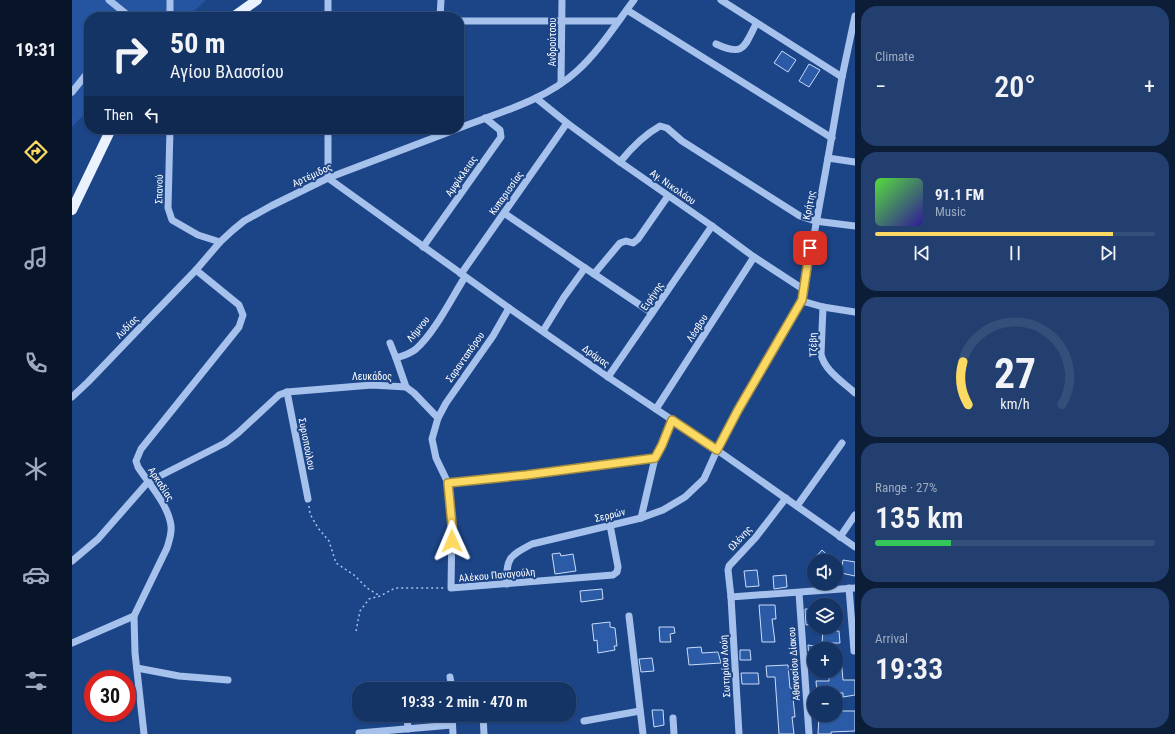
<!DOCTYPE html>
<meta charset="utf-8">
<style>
body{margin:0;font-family:"Roboto Condensed",sans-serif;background:#223f6f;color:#f1f3f6;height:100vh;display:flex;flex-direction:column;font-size:15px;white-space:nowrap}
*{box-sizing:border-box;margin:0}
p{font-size:13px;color:#9daabf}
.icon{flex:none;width:22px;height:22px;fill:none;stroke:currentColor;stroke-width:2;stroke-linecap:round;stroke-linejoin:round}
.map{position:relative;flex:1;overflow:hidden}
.details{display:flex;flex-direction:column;gap:6px;padding:6px;background:#0c1d38;width:320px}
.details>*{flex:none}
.banner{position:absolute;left:12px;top:12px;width:380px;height:122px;border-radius:16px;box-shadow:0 1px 3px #0004,0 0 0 1px #344f7a;background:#153466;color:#f1f3f6;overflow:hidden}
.tools{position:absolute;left:735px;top:554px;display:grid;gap:8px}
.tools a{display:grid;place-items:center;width:36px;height:36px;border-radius:50%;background:#153466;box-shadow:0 1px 3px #0004,0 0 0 1px #344f7a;font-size:20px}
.speed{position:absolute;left:12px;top:670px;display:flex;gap:8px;font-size:20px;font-weight:700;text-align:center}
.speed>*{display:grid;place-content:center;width:52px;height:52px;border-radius:50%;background:#153466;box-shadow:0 1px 3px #0004,0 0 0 1px #344f7a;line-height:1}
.speed .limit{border:6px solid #d22;background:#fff;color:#111}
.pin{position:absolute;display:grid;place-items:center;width:34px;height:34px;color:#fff;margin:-17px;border-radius:8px;box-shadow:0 2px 6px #0006}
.me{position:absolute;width:44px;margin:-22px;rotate:359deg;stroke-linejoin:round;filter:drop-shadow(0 0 3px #0008)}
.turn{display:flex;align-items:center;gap:14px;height:84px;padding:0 20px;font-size:18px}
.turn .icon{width:52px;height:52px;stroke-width:2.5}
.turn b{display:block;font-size:28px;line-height:34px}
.then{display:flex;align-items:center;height:38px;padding:0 20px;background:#0003;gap:8px;font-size:15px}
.big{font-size:30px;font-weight:600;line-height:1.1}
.details .widget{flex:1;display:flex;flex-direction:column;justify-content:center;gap:6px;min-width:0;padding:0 14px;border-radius:16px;background:#223f6f}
.details .dial{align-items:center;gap:0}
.dial svg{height:104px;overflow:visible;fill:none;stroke:#344f7a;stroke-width:7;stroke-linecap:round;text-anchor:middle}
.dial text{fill:#f1f3f6;stroke:none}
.song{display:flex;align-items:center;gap:12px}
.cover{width:48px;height:48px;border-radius:6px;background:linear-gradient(135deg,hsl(110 70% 55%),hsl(250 70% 35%))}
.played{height:4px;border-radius:2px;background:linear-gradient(90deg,#fcd962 85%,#344f7a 85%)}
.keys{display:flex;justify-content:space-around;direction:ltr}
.heat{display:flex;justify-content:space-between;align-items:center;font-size:22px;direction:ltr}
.charge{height:6px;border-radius:3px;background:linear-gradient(90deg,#34c759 27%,#344f7a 0)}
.trip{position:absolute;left:280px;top:682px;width:224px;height:40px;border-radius:16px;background:#153466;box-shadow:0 1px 3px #0004,0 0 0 1px #344f7a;font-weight:600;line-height:40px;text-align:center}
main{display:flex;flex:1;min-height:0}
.tab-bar{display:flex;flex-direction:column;width:72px;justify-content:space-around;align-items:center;background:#081529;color:#9daabf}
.tab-bar .icon{width:28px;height:28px}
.tab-bar .active{color:#fcd962}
.tab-bar b{font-size:18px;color:#f1f3f6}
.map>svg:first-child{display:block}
.green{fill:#2555a1}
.building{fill:#2b5ba6;stroke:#cadcf9}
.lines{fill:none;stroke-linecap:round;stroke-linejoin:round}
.path{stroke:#a5c1ec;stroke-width:1.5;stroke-dasharray:2 3;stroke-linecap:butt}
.minor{stroke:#a5c1ec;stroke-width:7}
.major{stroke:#eaf1ff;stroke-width:10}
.route-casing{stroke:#a48d40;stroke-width:10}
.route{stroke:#fcd962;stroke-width:7}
.labels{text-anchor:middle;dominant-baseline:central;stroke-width:4;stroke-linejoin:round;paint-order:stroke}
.street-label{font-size:10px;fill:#fff;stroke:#1c4588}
</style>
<main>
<nav class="tab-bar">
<b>19:31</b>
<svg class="icon active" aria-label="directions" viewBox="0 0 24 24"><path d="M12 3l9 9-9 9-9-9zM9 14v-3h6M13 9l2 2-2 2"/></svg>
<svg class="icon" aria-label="music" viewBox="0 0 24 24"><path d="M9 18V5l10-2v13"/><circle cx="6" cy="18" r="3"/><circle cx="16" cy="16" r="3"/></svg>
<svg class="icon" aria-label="phone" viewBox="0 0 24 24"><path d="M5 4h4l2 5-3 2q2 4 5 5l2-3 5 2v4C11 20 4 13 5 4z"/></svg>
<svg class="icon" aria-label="climate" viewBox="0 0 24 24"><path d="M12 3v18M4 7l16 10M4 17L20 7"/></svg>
<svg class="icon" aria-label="car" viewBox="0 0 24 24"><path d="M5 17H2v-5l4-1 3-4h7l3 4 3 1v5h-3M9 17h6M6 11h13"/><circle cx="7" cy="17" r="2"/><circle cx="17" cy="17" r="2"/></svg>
<svg class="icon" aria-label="filters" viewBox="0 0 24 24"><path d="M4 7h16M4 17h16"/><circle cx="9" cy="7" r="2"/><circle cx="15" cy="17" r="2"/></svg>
</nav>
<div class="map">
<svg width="783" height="734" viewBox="0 0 783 734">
<rect width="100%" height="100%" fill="#1c4588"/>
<polygon class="green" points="0,0 134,0 116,17 17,17 17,109 0,127"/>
<g class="building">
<polygon points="710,51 724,60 716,72 702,63"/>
<polygon points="737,64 748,70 737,87 727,81"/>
<polygon points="750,550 762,561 740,561"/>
<polygon points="488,553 489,556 501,554 504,571 483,574 480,554"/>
<polygon points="771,560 783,562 783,576 769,573"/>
<polygon points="685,570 687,586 674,587 672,571"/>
<polygon points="714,575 715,587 702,589 701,576"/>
<polygon points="530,589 531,599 509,602 508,591"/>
<polygon points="687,605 703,605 704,619 700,619 703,642 690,642"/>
<polygon points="733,609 742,609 742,624 734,625"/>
<polygon points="538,622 538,627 543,628 545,646 542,646 543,650 526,653 525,640 522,641 520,624"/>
<polygon points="587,627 602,627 603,633 598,634 599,642 588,642"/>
<polygon points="751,631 767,631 768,643 750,643"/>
<polygon points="736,645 742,646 742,658 737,658"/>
<polygon points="629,647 630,653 646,652 649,663 617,665 615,648"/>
<polygon points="668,650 678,650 679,660 668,660"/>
<polygon points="769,657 771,680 783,680 783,695 771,697 771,693 745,693 744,681 757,681 757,671 764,671 764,658"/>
<polygon points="580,658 582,671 569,672 567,659"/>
<polygon points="716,665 718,688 722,689 723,698 721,698 723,717 720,717 722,734 707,734 703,677 695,677 694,666"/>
<polygon points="669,673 686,673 687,684 670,684"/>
<polygon points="580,710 591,710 592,725 582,727"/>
<polygon points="768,711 783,711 783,731 759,732 759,734 746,734 747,715 768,715"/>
</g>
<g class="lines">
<g class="path">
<polyline points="237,506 238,514 246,528 257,541 264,563 282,575 295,588 308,596"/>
<polyline points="284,631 288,611 297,599 308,596 323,588 372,588"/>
</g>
<g class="minor">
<polyline points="37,0 58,17"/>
<polyline points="98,0 98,17"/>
<polyline points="649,0 770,77"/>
<polyline points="555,10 760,138"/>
<polyline points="256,17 256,0"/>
<polyline points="368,17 369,0"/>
<polyline points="387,21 546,21"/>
<path d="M644,44C672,57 672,47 684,24"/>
<polyline points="489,83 490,0"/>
<polyline points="0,92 17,71"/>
<polyline points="464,98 495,123 548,162 640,226 682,257 731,289"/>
<path d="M387,128C426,113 474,100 505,71C527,51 544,24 562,0"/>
<polyline points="98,129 96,208 100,220 126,235 148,242"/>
<polyline points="756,158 783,162"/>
<path d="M548,162C560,147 572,135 588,126L595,128L610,141L728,216L743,221L783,226"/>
<polyline points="256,178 437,308 536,377 645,450 783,547"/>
<polyline points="256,178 256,129"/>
<polyline points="432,213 513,268 492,297 471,331"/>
<polyline points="351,247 429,137 428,130 413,118"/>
<polyline points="513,268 522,274 548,243 554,241 561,243 566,239 596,196"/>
<polyline points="389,274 495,123"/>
<polyline points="522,274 580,313"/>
<polyline points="730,301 751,307 783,312"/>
<path d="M751,307L749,354C752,370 771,382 783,393"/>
<polyline points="318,343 324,358"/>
<polyline points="536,377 640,226"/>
<path d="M334,387L324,358C331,356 338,354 344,349C363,332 379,299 393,277"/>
<polyline points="215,392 236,499"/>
<polyline points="0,397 16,382 63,333 124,270 148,242 161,230 172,221 199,206 256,178 385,129"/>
<polyline points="584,409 682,257"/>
<polyline points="366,418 374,403 421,336 437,308"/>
<polyline points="376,483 454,475 583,458"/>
<polyline points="725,506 770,443"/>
<polyline points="569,518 583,458 590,445 600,420"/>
<polyline points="768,537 783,515"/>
<polyline points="0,561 26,539 76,482 153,443 166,433 207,395 215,392 300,385 334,387 342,393 366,418 360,439 364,458 376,483 380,525 379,588 541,575 545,572 546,567 538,525"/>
<path d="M435,584C434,558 437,556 460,544L569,518L591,510L613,497L632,479L645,450L666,410L730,301L756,158L770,77L783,16"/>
<polyline points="777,588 782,651"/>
<polyline points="727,593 737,734"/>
<polyline points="659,597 783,588"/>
<polyline points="557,616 571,734"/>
<polyline points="0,643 62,616"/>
<polyline points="65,668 107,676 156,680"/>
<polyline points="378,677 380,689"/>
<polyline points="300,689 306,687 325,689"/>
<polyline points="335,715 336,729"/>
<polyline points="380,715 381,734"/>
<polyline points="411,715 412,734"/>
<polyline points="601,718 602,734"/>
<polyline points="512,721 568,711"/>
<polyline points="287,733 380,725"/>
<path d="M72,734L63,653L62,616L95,548C97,541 100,534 99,526C97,506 77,484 66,467L64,461L69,449L167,327L171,315L167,305L124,270"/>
<polyline points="667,734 659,597 656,570 657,566 684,537 714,498"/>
</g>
<g class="major">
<polyline points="161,17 185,0"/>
<polyline points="0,210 39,129"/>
</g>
</g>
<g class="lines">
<defs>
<polyline id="route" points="380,541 380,525 376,483 454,475 583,458 590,445 600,420 645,450 666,410 730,300 738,248"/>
</defs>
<use href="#route" class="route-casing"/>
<use href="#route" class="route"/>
</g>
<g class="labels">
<g class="street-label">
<text transform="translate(480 42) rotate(-90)">Ανδρούτσου</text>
<text transform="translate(240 175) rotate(-25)">Αρτέμιδος</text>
<text transform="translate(389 176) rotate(-55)">Αμφίκλειας</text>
<text transform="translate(601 187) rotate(35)">Αγ. Νικολάου</text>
<text transform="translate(87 189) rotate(-89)">Σπανού</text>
<text transform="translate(434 193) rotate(-55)">Κυπαρισσίας</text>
<text transform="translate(737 205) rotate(-79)">Κρήτης</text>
<text transform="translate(580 296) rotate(-56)">Ειρήνης</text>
<text transform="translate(55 327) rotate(-46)">Λυδίας</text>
<text transform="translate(625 328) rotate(-57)">Λέσβου</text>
<text transform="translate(346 329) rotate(-51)">Λήμνου</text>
<text transform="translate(741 345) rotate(-91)">Τζέβη</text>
<text transform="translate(524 356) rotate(35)">Δράμας</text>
<text transform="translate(393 357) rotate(-55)">Σαρανταπόρου</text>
<text x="300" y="376">Λευκάδος</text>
<text transform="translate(235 444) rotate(79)">Συριοπούλου</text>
<text transform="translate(89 484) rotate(57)">Αρκαδίας</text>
<text transform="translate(538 515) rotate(-13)">Σερρών</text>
<text transform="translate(668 538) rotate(-47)">Ωλένης</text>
<text transform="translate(425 575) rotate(-5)">Αλέκου Παναγούλη</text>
<text transform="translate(722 664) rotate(-94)">Αθανασίου Δίακου</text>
<text transform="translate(653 666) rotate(-93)">Σωτηρίου Λούη</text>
</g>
</g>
</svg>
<div class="tools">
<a><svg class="icon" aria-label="sound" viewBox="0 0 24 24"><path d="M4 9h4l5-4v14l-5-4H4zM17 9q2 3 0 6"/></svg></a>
<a><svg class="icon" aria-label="layers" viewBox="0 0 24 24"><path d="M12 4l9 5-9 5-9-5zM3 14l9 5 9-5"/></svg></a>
<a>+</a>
<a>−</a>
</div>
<div class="speed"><div class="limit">30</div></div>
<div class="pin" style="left:738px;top:248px;background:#d93025"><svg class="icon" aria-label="arrive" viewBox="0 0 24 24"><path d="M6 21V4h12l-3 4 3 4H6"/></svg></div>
<svg class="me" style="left:380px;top:541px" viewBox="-20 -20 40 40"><path d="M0-17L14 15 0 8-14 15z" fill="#fcd962" stroke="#fff" stroke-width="4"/></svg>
<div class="trip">19:33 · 2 min · 470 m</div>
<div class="banner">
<div class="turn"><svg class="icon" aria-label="right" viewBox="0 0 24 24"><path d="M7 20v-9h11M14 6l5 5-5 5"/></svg><div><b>50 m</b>Αγίου Βλασσίου</div></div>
<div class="then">Then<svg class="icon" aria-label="left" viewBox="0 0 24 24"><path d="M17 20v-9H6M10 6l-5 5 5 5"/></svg></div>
</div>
</div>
<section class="details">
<div class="widget"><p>Climate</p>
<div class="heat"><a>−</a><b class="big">20°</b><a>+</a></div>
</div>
<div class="widget">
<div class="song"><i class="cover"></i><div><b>91.1 FM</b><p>Music</p></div></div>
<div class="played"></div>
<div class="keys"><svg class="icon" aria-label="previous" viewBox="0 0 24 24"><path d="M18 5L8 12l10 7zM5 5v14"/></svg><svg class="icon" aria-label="pause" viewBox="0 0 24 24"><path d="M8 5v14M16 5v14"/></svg><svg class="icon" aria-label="next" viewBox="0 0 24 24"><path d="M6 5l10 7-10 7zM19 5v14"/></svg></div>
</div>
<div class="widget dial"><svg viewBox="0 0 100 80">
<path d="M14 69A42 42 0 1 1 86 69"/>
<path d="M14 69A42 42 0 0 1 10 36" stroke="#fcd962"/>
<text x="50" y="56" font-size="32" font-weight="700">27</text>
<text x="50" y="72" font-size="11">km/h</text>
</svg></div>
<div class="widget"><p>Range · 27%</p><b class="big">135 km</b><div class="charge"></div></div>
<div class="widget"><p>Arrival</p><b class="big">19:33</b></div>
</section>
</main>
